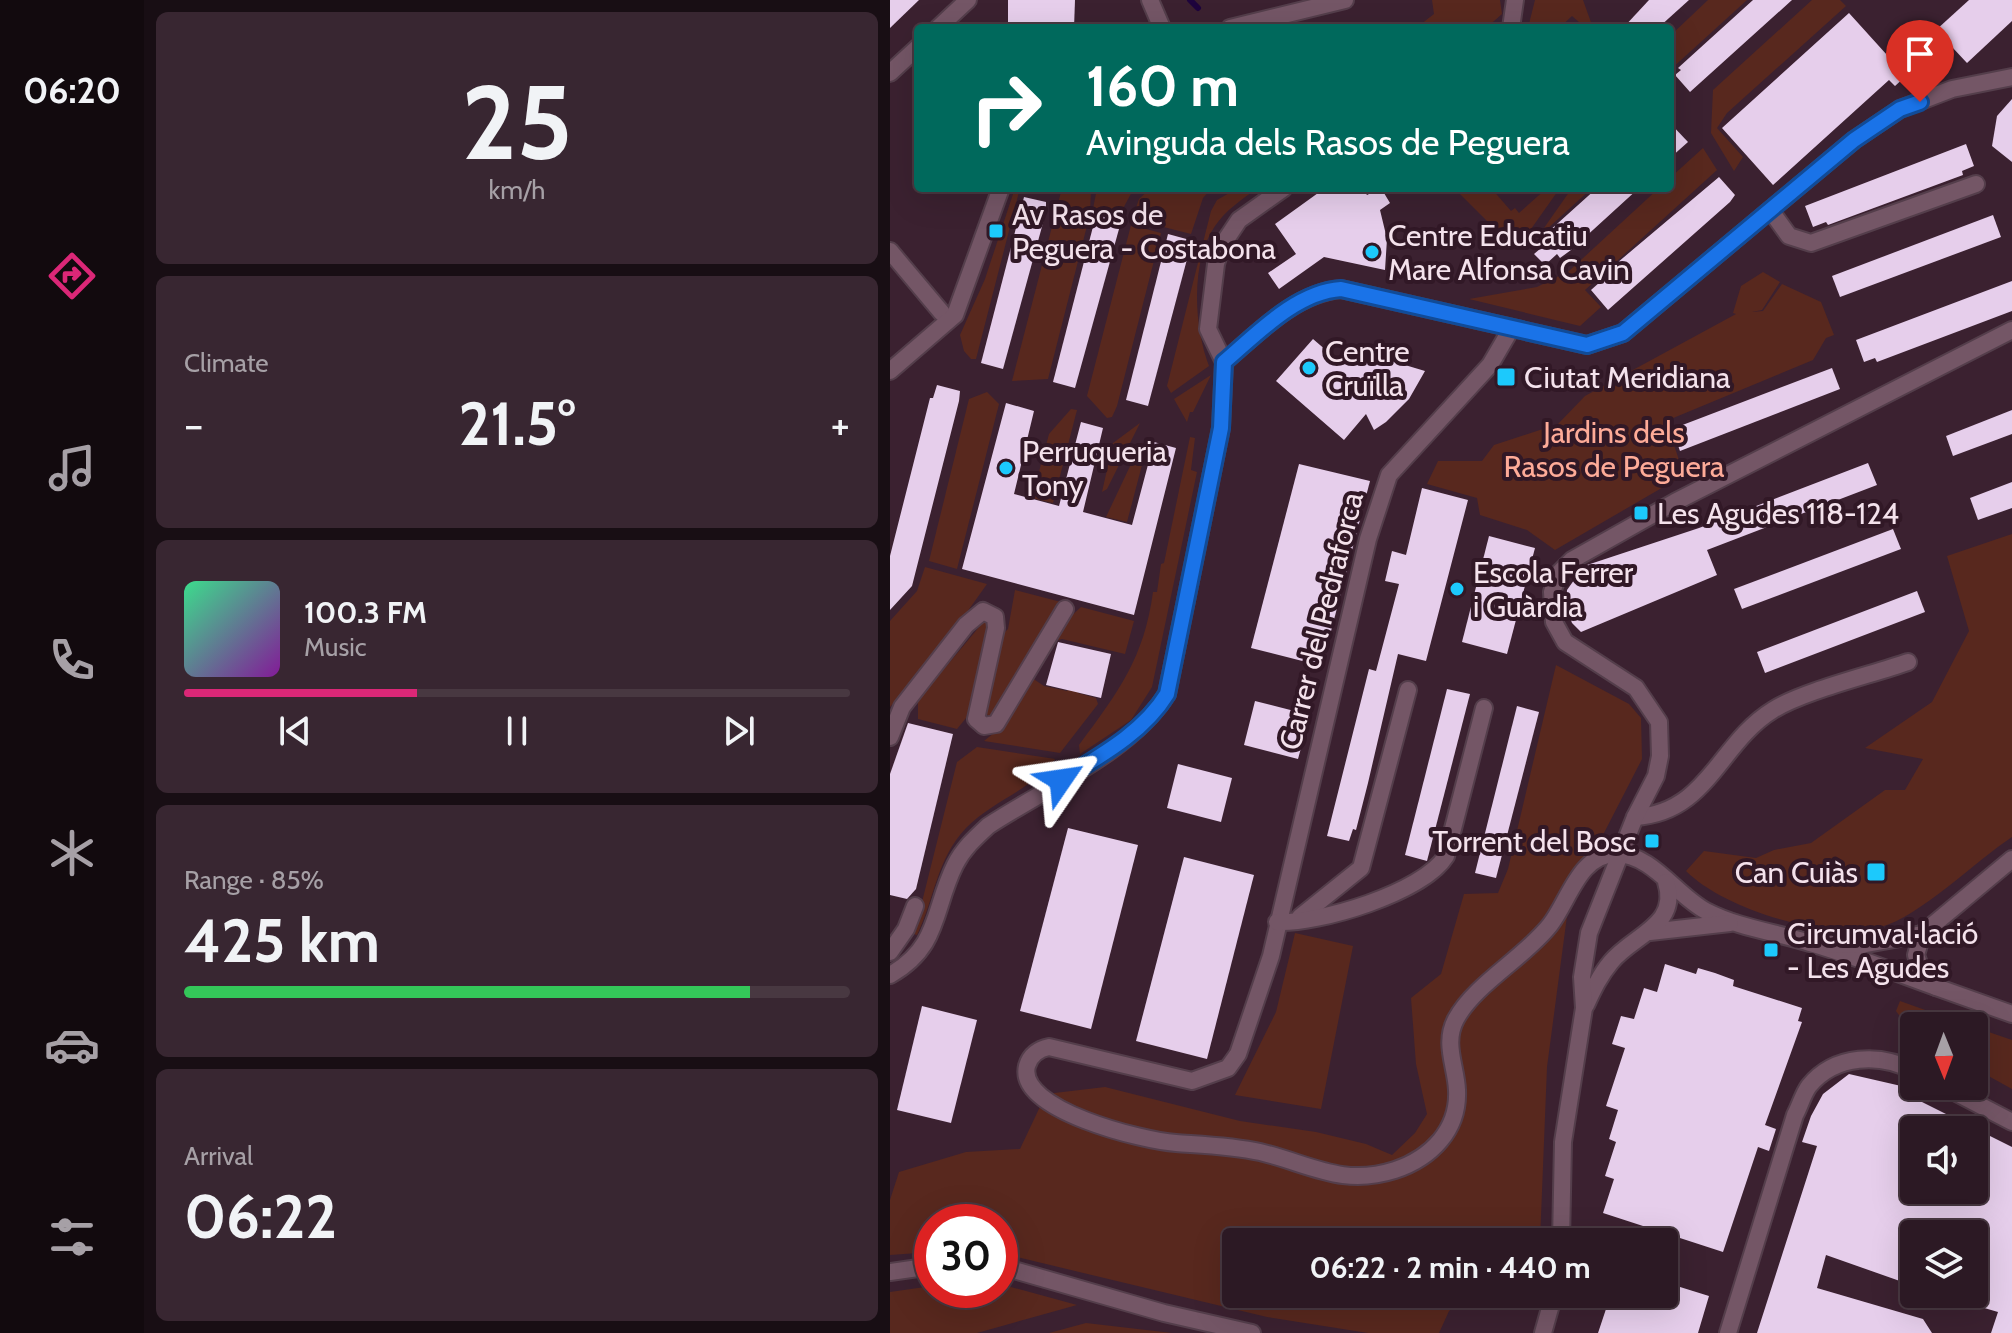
<!DOCTYPE html>
<meta charset="utf-8">
<style>
body{margin:0;font-family:Cabin,sans-serif;background:#382631;color:#f1f3f6;height:100vh;display:flex;flex-direction:column;font-size:30px;white-space:nowrap}
*{box-sizing:border-box;margin:0}
p{font-size:26px;color:#a6a0a6}
.icon{flex:none;width:44px;height:44px;fill:none;stroke:currentColor;stroke-width:2;stroke-linecap:round;stroke-linejoin:round}
.map{position:relative;flex:1;overflow:hidden}
.sheet{display:flex;flex-direction:column;gap:12px;padding:12px;background:#180e14;width:746px}
.sheet>*{flex:none}
.top-card{position:absolute;left:24px;top:24px;width:760px;height:168px;border-radius:8px;box-shadow:0 8px 32px #0002,0 0 0 2px #483841;background:#00695c;color:#fff;overflow:hidden}
.needle{width:52px;rotate:179deg}
.fabs{position:absolute;left:1010px;top:1012px;display:grid;gap:16px}
.fabs a{display:grid;place-items:center;width:88px;height:88px;border-radius:8px;background:#2c1924;box-shadow:0 8px 32px #0002,0 0 0 2px #483841;font-size:40px}
.speed{position:absolute;left:24px;top:1204px;display:flex;gap:16px;font-size:40px;font-weight:700;text-align:center}
.speed>*{display:grid;place-content:center;width:104px;height:104px;border-radius:50%;background:#2c1924;box-shadow:0 8px 32px #0002,0 0 0 2px #483841;line-height:1}
.speed .limit{border:12px solid #d22;background:#fff;color:#111}
.pin{position:absolute;display:grid;place-items:center;width:68px;height:68px;color:#fff;margin:-82px -34px;border-radius:50% 50% 50% 0;rotate:-45deg;box-shadow:0 0 8px #0007}
.pin .icon{rotate:45deg}
.me{position:absolute;width:88px;margin:-44px;rotate:58deg;stroke-linejoin:round;filter:drop-shadow(0 0 6px #0008)}
.turn{display:flex;align-items:center;gap:28px;height:168px;padding:0 40px;font-size:36px}
.turn .icon{width:104px;height:104px;stroke-width:2.5}
.turn b{display:block;font-size:56px;line-height:68px}
.big{font-size:60px;font-weight:800;line-height:1.1}
.sheet .tile{flex:1;display:flex;flex-direction:column;justify-content:center;gap:12px;min-width:0;padding:0 28px;border-radius:12px;background:#382631}
.sheet .dial{align-items:center;gap:0}
.dial b{font-size:104px;line-height:1}
.song{display:flex;align-items:center;gap:24px}
.cover{width:96px;height:96px;border-radius:12px;background:linear-gradient(135deg,hsl(150 70% 55%),hsl(290 70% 35%))}
.played{height:8px;border-radius:4px;background:linear-gradient(90deg,#db2777 35%,#483841 35%)}
.keys{display:flex;justify-content:space-around;direction:ltr}
.heat{display:flex;justify-content:space-between;align-items:center;font-size:44px;direction:ltr}
.charge{height:12px;border-radius:6px;background:linear-gradient(90deg,#34c759 85%,#483841 0)}
.trip{position:absolute;left:332px;top:1228px;width:456px;height:80px;border-radius:8px;background:#2c1924;box-shadow:0 8px 32px #0002,0 0 0 2px #483841;font-weight:800;line-height:80px;text-align:center}
main{display:flex;flex:1;min-height:0}
.menu{display:flex;flex-direction:column;width:144px;justify-content:space-around;align-items:center;background:#120a0e;color:#a6a0a6}
.menu .icon{width:56px;height:56px}
.menu .current{color:#db2777}
.menu b{font-size:36px;color:#f1f3f6}
.map>svg:first-child{display:block}
.green{fill:#58281e}
.lines{fill:none;stroke-linecap:round;stroke-linejoin:round}
.stream{stroke:#1e043d;stroke-width:6}
.building{fill:#e6ceeb;fill-rule:evenodd}
.street-casing{stroke:#543e4b;stroke-width:20}
.street{stroke:#745666;stroke-width:16}
.route-casing{stroke:#114b97;stroke-width:20}
.route{stroke:#1a73e8;stroke-width:14}
.poi-dot{fill:#1cc9fc;stroke:#311826;stroke-width:3}
.labels{text-anchor:middle;dominant-baseline:central;stroke-width:8;stroke-linejoin:round;paint-order:stroke}
.poi-label{font-size:30px;fill:#f4e2ec;stroke:#311826;text-anchor:start}
.park-label{font-size:30px;fill:#feab98;stroke:#311826}
.street-label{font-size:30px;fill:#f4e2ec;stroke:#311826}
</style>
<main>
<nav class="menu">
<b>06:20</b>
<svg class="icon current" aria-label="directions" viewBox="0 0 24 24"><path d="M12 3l9 9-9 9-9-9zM9 14v-3h6M13 9l2 2-2 2"/></svg>
<svg class="icon" aria-label="music" viewBox="0 0 24 24"><path d="M9 18V5l10-2v13"/><circle cx="6" cy="18" r="3"/><circle cx="16" cy="16" r="3"/></svg>
<svg class="icon" aria-label="phone" viewBox="0 0 24 24"><path d="M5 4h4l2 5-3 2q2 4 5 5l2-3 5 2v4C11 20 4 13 5 4z"/></svg>
<svg class="icon" aria-label="climate" viewBox="0 0 24 24"><path d="M12 3v18M4 7l16 10M4 17L20 7"/></svg>
<svg class="icon" aria-label="car" viewBox="0 0 24 24"><path d="M5 17H2v-5l4-1 3-4h7l3 4 3 1v5h-3M9 17h6M6 11h13"/><circle cx="7" cy="17" r="2"/><circle cx="17" cy="17" r="2"/></svg>
<svg class="icon" aria-label="filters" viewBox="0 0 24 24"><path d="M4 7h16M4 17h16"/><circle cx="9" cy="7" r="2"/><circle cx="15" cy="17" r="2"/></svg>
</nav>
<section class="sheet">
<div class="tile dial"><b>25</b><p>km/h</p></div>
<div class="tile"><p>Climate</p>
<div class="heat"><a>−</a><b class="big">21.5°</b><a>+</a></div>
</div>
<div class="tile">
<div class="song"><i class="cover"></i><div><b>100.3 FM</b><p>Music</p></div></div>
<div class="played"></div>
<div class="keys"><svg class="icon" aria-label="previous" viewBox="0 0 24 24"><path d="M18 5L8 12l10 7zM5 5v14"/></svg><svg class="icon" aria-label="pause" viewBox="0 0 24 24"><path d="M8 5v14M16 5v14"/></svg><svg class="icon" aria-label="next" viewBox="0 0 24 24"><path d="M6 5l10 7-10 7zM19 5v14"/></svg></div>
</div>
<div class="tile"><p>Range · 85%</p><b class="big">425 km</b><div class="charge"></div></div>
<div class="tile"><p>Arrival</p><b class="big">06:22</b></div>
</section>
<div class="map">
<svg width="1122" height="1333" viewBox="0 0 1122 1333">
<rect width="100%" height="100%" fill="#3b2130"/>
<g class="green">
<polygon points="542,0 610,0 612,14 596,28 526,28 544,14"/>
<polygon points="645,0 693,0 703,28 696,28 682,16 669,28 638,28"/>
<polygon points="818,0 857,0 780,70 780,36"/>
<polygon points="922,0 950,0 956,6 837,113 827,128 853,157 844,171 821,133 823,90"/>
<polygon points="813,148 827,170 695,290 711,307 690,326 579,299 647,287 679,271 769,188 780,188 780,178"/>
<polygon points="125,188 130,188 86,359 81,359 74,351 70,335 95,279"/>
<polygon points="172,188 201,188 200,214 158,379 122,381"/>
<polygon points="207,188 244,188 229,216 203,209"/>
<polygon points="261,188 322,188 313,198 301,234 242,219 249,199"/>
<path d="M348,188H368C352,199 336,210 325,226C300,262 304,327 319,366L281,393L277,386L321,211L327,200Z"/>
<polygon points="564,188 601,188 621,211 625,208 629,213 657,188 670,188 641,229 610,234"/>
<polygon points="682,188 702,188 656,230 654,228"/>
<polygon points="241,225 271,233 227,406 222,417 217,418 197,396"/>
<polygon points="873,272 890,282 872,310 862,312 873,311 892,284 931,302 944,335 936,338 923,360 776,421 794,475 665,550 637,530 590,515 587,498 537,484 548,461 592,461 604,445 668,424 695,396 846,314 843,313 851,286"/>
<polygon points="321,375 303,412 300,412 297,422 284,399"/>
<polygon points="97,392 109,404 67,569 39,561 79,399"/>
<polygon points="181,409 187,410 163,503 142,498 159,434"/>
<polygon points="250,423 217,489 212,492 223,443"/>
<path d="M300,437L305,438L301,470L307,472L262,687L241,720L190,754L189,745C229,691 254,658 263,592H267L271,564L274,563Z"/>
<polygon points="251,443 257,446 237,522 216,517"/>
<path d="M1122,534V837C1087,860 1029,917 991,927C936,940 835,910 796,871L814,851L866,858L884,850L921,843L995,790H1015L1033,759L975,748L1042,702L1079,631L1057,556Z"/>
<polygon points="35,567 97,584 50,650 0,707 0,621 27,591"/>
<polygon points="125,590 171,602 111,709 99,716 94,712 113,634 118,629"/>
<polygon points="191,607 244,621 235,654 172,639 165,641 175,622"/>
<polygon points="95,620 102,622 76,718 67,729 28,719 28,700"/>
<polygon points="666,665 739,704 751,718 752,759 679,901 657,1067 650,1241 346,1242 346,1294 581,1294 559,1311 549,1333 478,1333 377,1317 110,1253 110,1222 42,1222 42,1252 0,1255 0,1200 9,1172 76,1152 130,1149 156,1094 215,1087 350,1121 426,1132 476,1144 502,1155 525,1133 537,1114 526,1064 521,998 551,974 574,894 608,893 618,869"/>
<polygon points="142,678 154,686 177,691 179,686 188,689 188,693 206,698 208,704 170,753 94,741 110,728"/>
<path d="M87,747L165,759C142,790 103,800 76,828C46,860 45,898 27,935L24,934L67,762Z"/>
<polygon points="405,933 463,946 431,1109 345,1095 386,1012"/>
<polygon points="1010,1001 1080,1026 1024,1026 1024,1035 1006,1011"/>
<polygon points="1084,1027 1122,1040 1122,1089 1084,1068"/>
<polygon points="110,1284 187,1305 87,1333 0,1333 0,1292 42,1286 42,1290 110,1290"/>
<polygon points="196,1323 282,1333 159,1333"/>
</g>
<g class="lines">
<polyline class="stream" points="300,0 308,8"/>
</g>
<g class="building">
<polygon points="0,0 29,0 0,28"/>
<polygon points="118,0 185,0 184,28 118,28"/>
<polygon points="759,0 799,0 768,28 733,28"/>
<polygon points="863,0 902,0 800,92 785,75 791,70 788,68"/>
<polygon points="1079,0 1122,0 1122,21 1077,63 1046,30"/>
<polygon points="959,13 1016,76 1005,86 999,80 883,185 832,128"/>
<polygon points="1122,99 1122,162 1102,146 1107,116"/>
<polygon points="780,123 798,142 780,158"/>
<polygon points="1076,144 1084,166 1072,171 1073,175 938,225 936,222 923,227 915,206"/>
<polygon points="829,177 845,195 840,202 718,310 701,290 710,282 708,279"/>
<polygon points="435,188 472,188 477,195 491,188 500,203 490,210 497,239 495,270 434,257 389,289 378,273 406,254 385,224"/>
<polygon points="707,188 749,188 681,250 670,258 667,254 655,265 644,254 657,243 654,239 658,232"/>
<polygon points="134,197 156,202 156,212 113,369 91,363"/>
<polygon points="206,215 228,220 229,229 185,388 163,382"/>
<polygon points="1103,215 1111,237 950,297 942,276"/>
<polygon points="278,234 300,240 300,248 258,406 236,400"/>
<polygon points="1122,281 1122,311 987,362 985,358 974,362 966,340"/>
<polygon points="423,339 451,363 475,353 535,371 519,399 496,422 484,430 476,414 454,440 386,381"/>
<polygon points="942,368 950,389 790,451 782,429"/>
<polygon points="47,385 70,391 69,401 22,586 0,610 0,556 40,398 43,398"/>
<polygon points="116,403 144,411 124,494 169,506 191,422 213,428 193,512 242,525 264,442 286,448 244,615 72,569"/>
<polygon points="1122,410 1122,434 1063,456 1056,436"/>
<polygon points="978,463 987,485 817,550 827,575 691,632 682,623 676,607 677,590 694,566 809,528"/>
<polygon points="409,464 480,481 432,666 361,648"/>
<polygon points="1122,482 1122,508 1088,520 1080,498"/>
<polygon points="532,488 578,500 536,661 508,654 478,783 466,830 463,829 459,841 437,836 479,669 486,671 509,584 495,581 502,551 516,555"/>
<polygon points="1003,529 1011,549 852,609 844,589"/>
<polygon points="599,536 645,548 617,654 572,642"/>
<polygon points="1027,591 1035,612 875,673 867,652"/>
<polygon points="168,642 221,654 211,698 156,685"/>
<polygon points="557,689 580,694 537,861 515,855"/>
<polygon points="365,701 420,715 408,759 354,745"/>
<polygon points="627,706 649,712 606,878 585,873"/>
<polygon points="18,723 63,734 26,889 17,899 0,895 0,774"/>
<polygon points="288,764 342,778 331,822 277,808"/>
<polygon points="178,828 248,845 201,1029 130,1011"/>
<polygon points="294,857 364,875 317,1059 246,1041"/>
<polygon points="775,964 806,974 808,968 825,973 844,980 843,986 912,1008 908,1021 912,1022 875,1125 886,1129 879,1151 868,1147 833,1252 713,1213 724,1179 715,1176 726,1142 719,1139 728,1110 716,1106 735,1048 722,1044 731,1016 744,1019 754,988 767,992"/>
<polygon points="32,1006 87,1020 61,1123 7,1110"/>
<path d="M959,1074L1033,1091L1030,1101L1122,1147V1333H1101L1108,1312L1084,1305V1234H1024V1286L936,1255L927,1288L1033,1319L1042,1333H867L927,1146L912,1142L921,1116L933,1094ZM1024,1130H1084V1190H1024Z"/>
<polygon points="774,1282 819,1296 808,1333 708,1333 721,1294 774,1294"/>
</g>
<g class="lines">
<defs>
<g id="street">
<polyline points="260,0 272,28"/>
<polyline points="48,28 78,0"/>
<polyline points="340,28 455,0"/>
<polyline points="621,28 625,0"/>
<polyline points="0,73 28,47"/>
<polyline points="881,211 899,236 921,243 1086,184"/>
<polyline points="0,251 52,313"/>
<path d="M621,329L600,365L499,475L478,539L381,956L348,1054L338,1068L302,1081L159,1047C149,1049 140,1055 137,1066C126,1110 254,1141 286,1143C314,1145 343,1146 370,1152C420,1164 452,1187 505,1170C541,1158 569,1130 567,1090C566,1066 553,1043 566,1019C585,984 634,958 660,925C679,901 689,854 726,854C762,854 786,895 816,911C849,928 885,932 920,943C962,955 1004,972 1046,987"/>
<path d="M334,362C367,334 405,293 451,289L697,345L733,333L964,140L1010,109L1062,89L1122,77"/>
<polyline points="0,371 65,315 111,188"/>
<polyline points="0,737 12,707 76,625 93,611 105,617 106,628 86,719 94,726 106,724 175,609"/>
<path d="M745,817C818,813 829,743 883,710C913,691 981,675 1018,662"/>
<polyline points="1122,859 1032,934 1026,955 1032,973 1046,987 1122,1014"/>
<polyline points="410,917 471,868 518,690"/>
<path d="M387,922C428,924 533,893 556,856L594,708"/>
<polyline points="760,932 840,923"/>
<polyline points="935,944 971,945 1032,934"/>
<polyline points="0,952 16,929 25,906"/>
<path d="M0,975C50,947 43,909 65,865C73,849 85,838 98,826C154,789 242,751 277,694L331,428L334,362L318,329L326,264L331,247L349,220L394,188"/>
<path d="M696,1005C703,990 710,975 721,962C743,935 790,925 776,882"/>
<polyline points="1053,1086 1122,1122"/>
<polyline points="671,1242 673,1142 694,1008 692,977 699,933 745,817 766,776 770,756 769,722 746,688 675,642 664,622 662,592 669,573 682,560 785,502 1122,330"/>
<polyline points="110,1266 274,1313 362,1333"/>
<polyline points="0,1272 42,1266"/>
<polyline points="653,1333 664,1294"/>
<path d="M838,1333L905,1115C910,1106 913,1094 919,1086C945,1054 991,1053 1024,1071"/>
</g>
</defs>
<use href="#street" class="street-casing"/>
<use href="#street" class="street"/>
</g>
<g class="lines">
<defs>
<path id="route" d="M171,780C210,756 253,733 277,694L331,428L334,362C367,334 406,292 451,289L697,345L733,333L964,140L1010,109L1030,102"/>
</defs>
<use href="#route" class="route-casing"/>
<use href="#route" class="route"/>
</g>
<g class="poi-dot">
<rect x="98" y="223" width="16" height="16" rx="4"/>
<circle cx="482" cy="252" r="8"/>
<circle cx="419" cy="368" r="8"/>
<rect x="606" y="367" width="20" height="20" rx="4"/>
<circle cx="116" cy="468" r="8"/>
<rect x="743" y="505" width="16" height="16" rx="4"/>
<circle cx="567" cy="589" r="8"/>
<rect x="754" y="833" width="16" height="16" rx="4"/>
<rect x="976" y="862" width="20" height="20" rx="4"/>
<rect x="873" y="942" width="16" height="16" rx="4"/>
</g>
<g class="labels">
<g class="poi-label">
<text x="122" y="214">Av Rasos de<tspan x="122" dy="34">Peguera - Costabona</tspan></text>
<text x="498" y="235">Centre Educatiu<tspan x="498" dy="34">Mare Alfonsa Cavin</tspan></text>
<text x="435" y="351">Centre<tspan x="435" dy="34">Cruïlla</tspan></text>
<text x="634" y="377">Ciutat Meridiana</text>
<text x="132" y="451">Perruqueria<tspan x="132" dy="34">Tony</tspan></text>
<text x="767" y="513">Les Agudes 118-124</text>
<text x="583" y="572">Escola Ferrer<tspan x="583" dy="34">i Guàrdia</tspan></text>
<text x="746" y="841" text-anchor="end">Torrent del Bosc</text>
<text x="968" y="872" text-anchor="end">Can Cuiàs</text>
<text x="897" y="933">Circumval·lació<tspan x="897" dy="34">- Les Agudes</tspan></text>
</g>
<g class="park-label">
<text x="724" y="432">Jardins dels<tspan x="724" dy="34">Rasos de Peguera</tspan></text>
</g>
<g class="street-label">
<text transform="translate(431 621) rotate(-76)">Carrer del Pedraforca</text>
</g>
</g>
</svg>
<div class="fabs">
<a><svg class="needle" viewBox="-14 -14 28 28"><path d="M0-13l5 13h-10z" fill="#e53935"/><path d="M0 13l5-13h-10z" fill="#a6a0a6"/></svg></a>
<a><svg class="icon" aria-label="sound" viewBox="0 0 24 24"><path d="M4 9h4l5-4v14l-5-4H4zM17 9q2 3 0 6"/></svg></a>
<a><svg class="icon" aria-label="layers" viewBox="0 0 24 24"><path d="M12 4l9 5-9 5-9-5zM3 14l9 5 9-5"/></svg></a>
</div>
<div class="speed"><div class="limit">30</div></div>
<div class="pin" style="left:1030px;top:102px;background:#d93025"><svg class="icon" aria-label="arrive" viewBox="0 0 24 24"><path d="M6 21V4h12l-3 4 3 4H6"/></svg></div>
<svg class="me" style="left:171px;top:780px" viewBox="-20 -20 40 40"><path d="M0-17L14 15 0 8-14 15z" fill="#1a73e8" stroke="#fff" stroke-width="4"/></svg>
<div class="trip">06:22 · 2 min · 440 m</div>
<div class="top-card">
<div class="turn"><svg class="icon" aria-label="right" viewBox="0 0 24 24"><path d="M7 20v-9h11M14 6l5 5-5 5"/></svg><div><b>160 m</b>Avinguda dels Rasos de Peguera</div></div>
</div>
</div>
</main>
